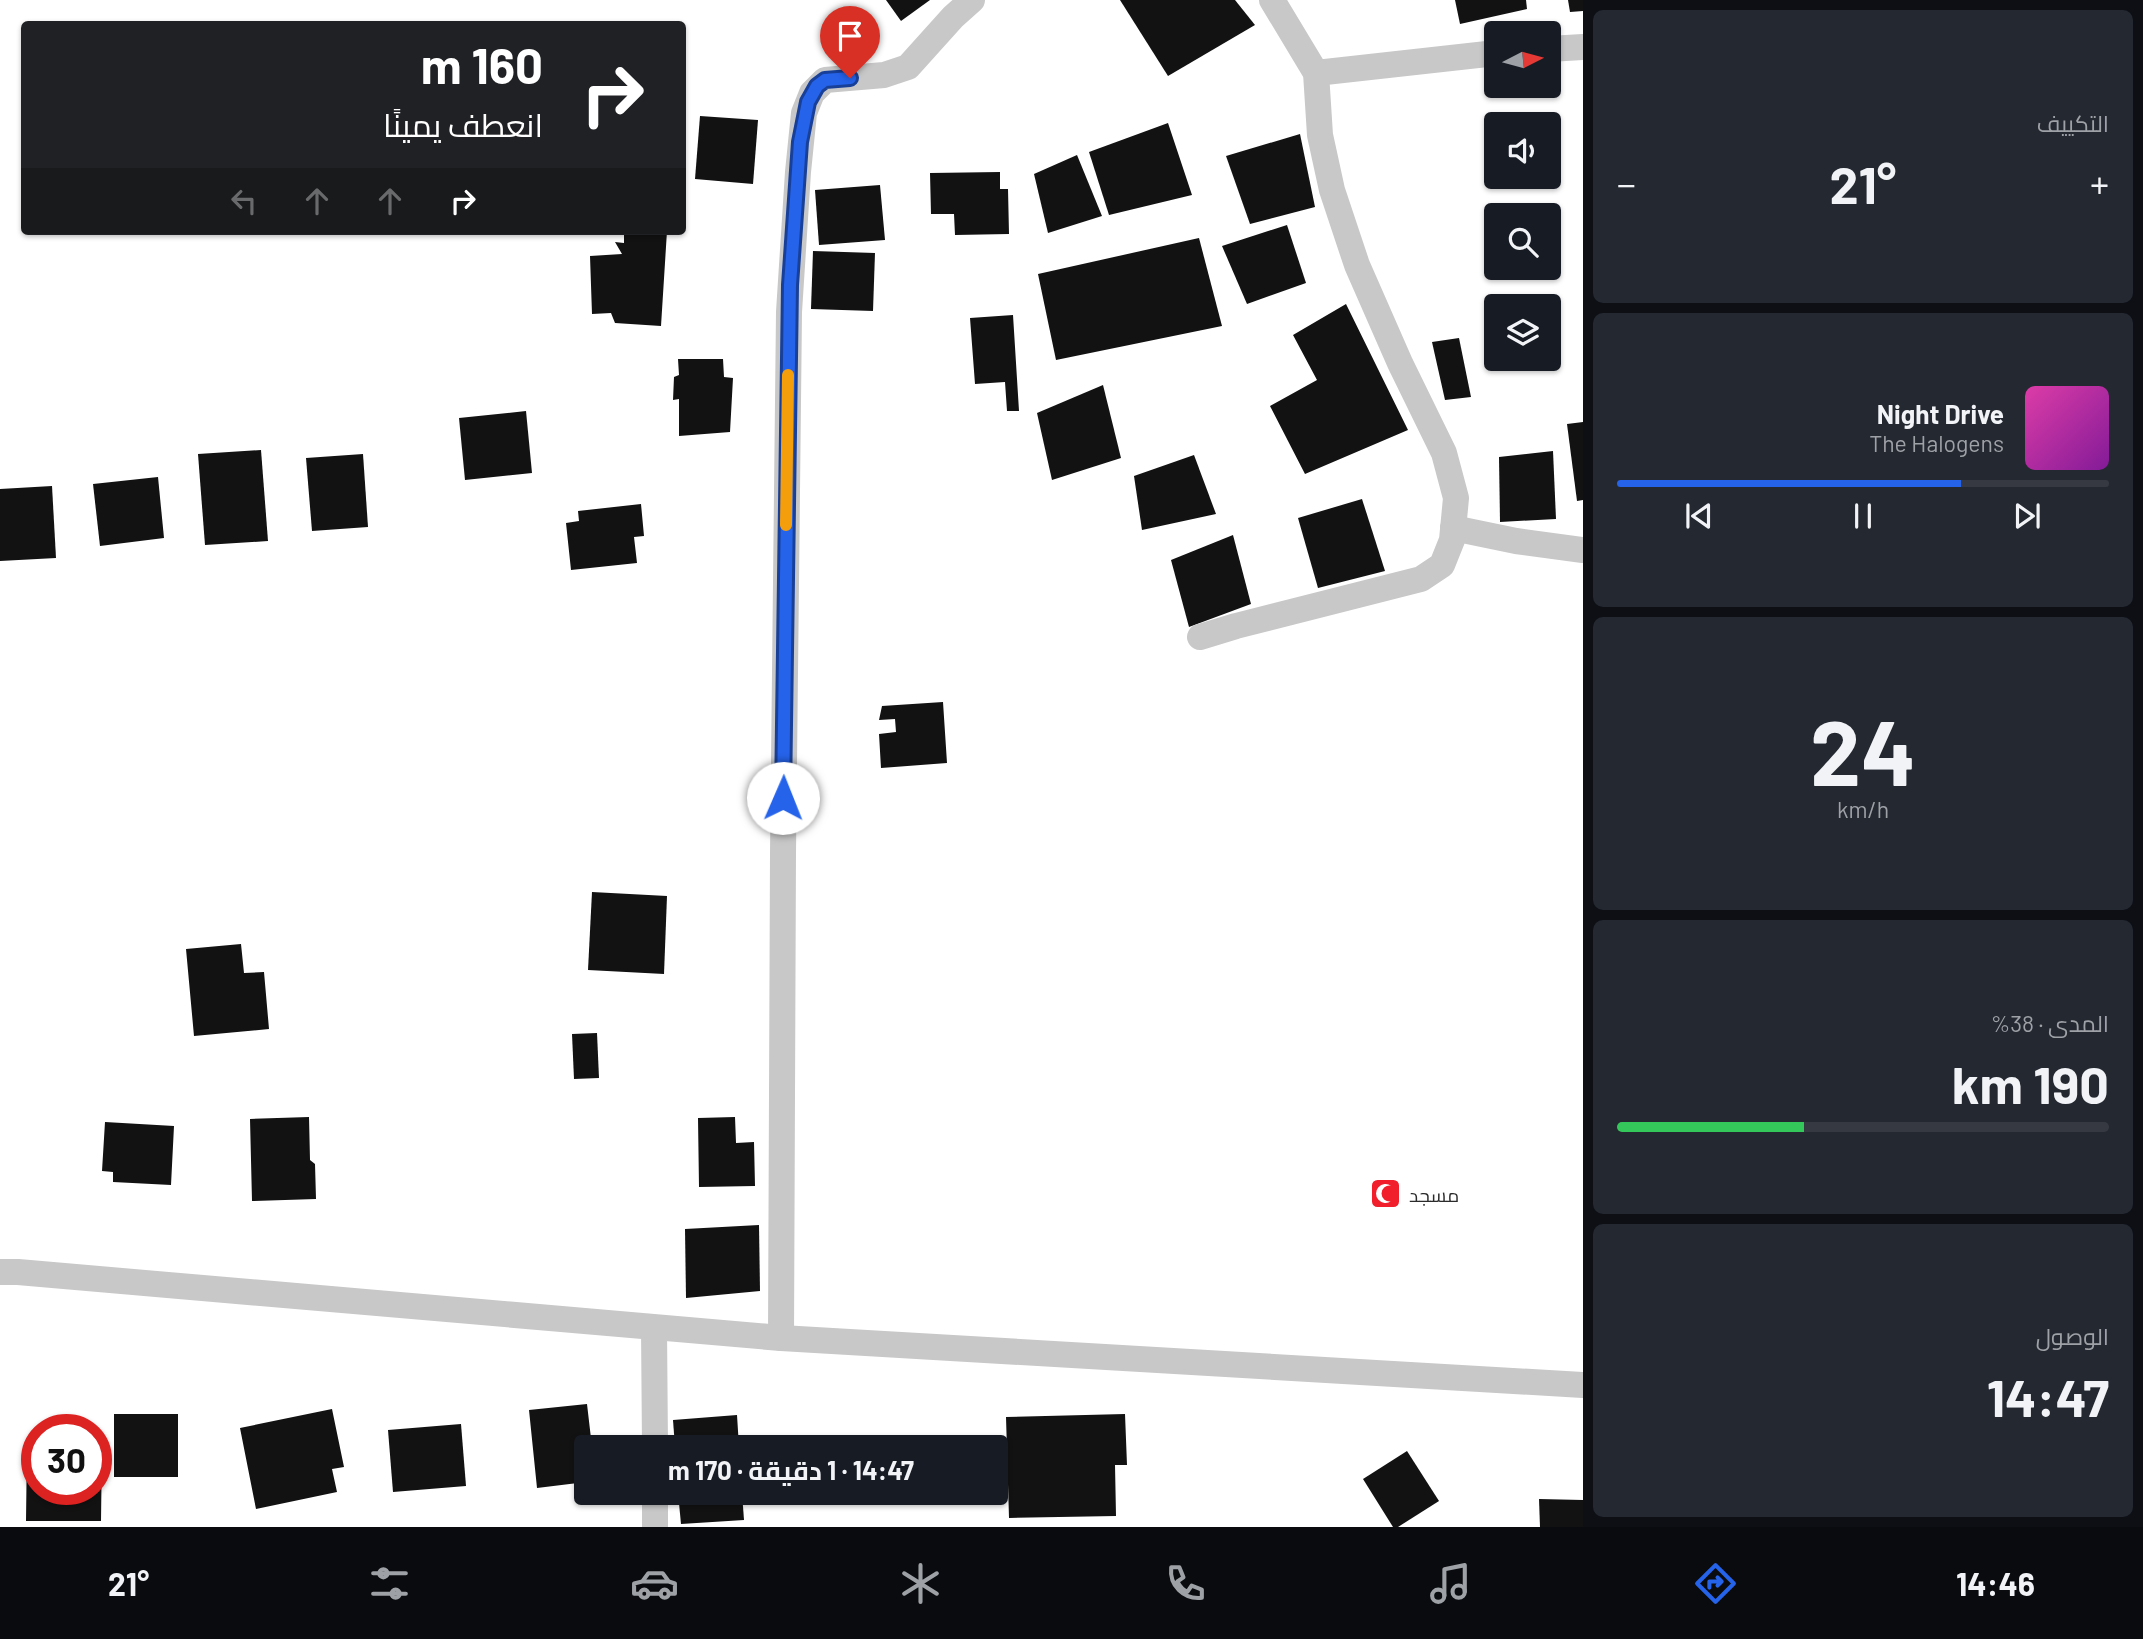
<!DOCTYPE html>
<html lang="ar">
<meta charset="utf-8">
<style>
body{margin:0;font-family:Barlow,Cairo,sans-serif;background:#242831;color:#f1f3f6;direction:rtl;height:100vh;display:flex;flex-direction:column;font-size:26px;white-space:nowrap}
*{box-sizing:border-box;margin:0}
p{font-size:23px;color:#9ea1a6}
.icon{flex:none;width:38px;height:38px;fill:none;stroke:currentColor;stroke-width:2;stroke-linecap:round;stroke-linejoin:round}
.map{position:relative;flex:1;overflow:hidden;direction:ltr}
.sheet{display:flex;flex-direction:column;gap:10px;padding:10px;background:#0d0f14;width:560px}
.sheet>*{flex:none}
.hud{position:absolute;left:21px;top:21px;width:665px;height:214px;border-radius:7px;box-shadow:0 2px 5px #0004;direction:rtl;background:#202124;color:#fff;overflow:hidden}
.needle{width:46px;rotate:84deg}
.controls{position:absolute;left:1484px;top:21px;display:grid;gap:14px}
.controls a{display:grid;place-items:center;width:77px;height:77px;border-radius:7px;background:#171b24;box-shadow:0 2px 5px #0004;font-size:35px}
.speed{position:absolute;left:21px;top:1414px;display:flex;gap:14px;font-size:35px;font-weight:700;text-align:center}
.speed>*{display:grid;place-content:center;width:91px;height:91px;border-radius:50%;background:#171b24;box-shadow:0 2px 5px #0004;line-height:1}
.speed .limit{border:10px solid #d22;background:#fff;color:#111}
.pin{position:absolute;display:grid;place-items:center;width:60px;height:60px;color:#fff;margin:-72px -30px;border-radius:50% 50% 50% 0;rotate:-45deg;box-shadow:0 0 7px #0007}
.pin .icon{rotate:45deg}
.me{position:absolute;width:77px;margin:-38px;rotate:1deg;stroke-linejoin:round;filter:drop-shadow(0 0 5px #0008)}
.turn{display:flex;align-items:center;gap:24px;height:147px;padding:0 28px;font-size:32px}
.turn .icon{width:91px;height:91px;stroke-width:2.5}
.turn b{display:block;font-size:49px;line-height:60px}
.lanes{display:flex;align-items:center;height:66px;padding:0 28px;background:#0003;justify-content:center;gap:35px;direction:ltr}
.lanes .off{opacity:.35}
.big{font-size:52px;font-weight:700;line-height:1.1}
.sheet .card{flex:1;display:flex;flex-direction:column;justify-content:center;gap:10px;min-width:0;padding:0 24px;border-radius:10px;background:#242831}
.sheet .dial{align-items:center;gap:0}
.dial b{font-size:91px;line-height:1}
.song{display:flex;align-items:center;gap:21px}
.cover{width:84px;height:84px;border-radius:10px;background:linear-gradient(135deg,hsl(320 70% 55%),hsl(290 70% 35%))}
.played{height:7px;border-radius:4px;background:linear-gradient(90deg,#2563eb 70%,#363941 70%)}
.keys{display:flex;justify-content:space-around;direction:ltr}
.heat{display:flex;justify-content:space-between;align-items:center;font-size:38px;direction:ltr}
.charge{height:10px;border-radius:5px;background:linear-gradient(90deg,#34c759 38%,#363941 0)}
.trip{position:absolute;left:574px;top:1435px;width:434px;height:70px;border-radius:7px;background:#171b24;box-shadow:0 2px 5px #0004;font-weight:700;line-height:70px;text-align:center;direction:rtl}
.menu{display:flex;height:112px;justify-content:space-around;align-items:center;background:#090b0e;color:#9ea1a6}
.menu .icon{width:49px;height:49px}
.menu .active{color:#2563eb}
.menu b{font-size:32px;color:#f1f3f6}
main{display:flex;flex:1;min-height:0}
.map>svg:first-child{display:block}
.building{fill:#121212}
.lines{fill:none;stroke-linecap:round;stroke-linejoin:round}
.street{stroke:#c8c8c8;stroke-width:26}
.route-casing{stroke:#184099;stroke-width:18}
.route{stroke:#2563eb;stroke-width:12}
.slow{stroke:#f59e0b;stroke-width:12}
.labels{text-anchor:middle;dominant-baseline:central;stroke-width:7;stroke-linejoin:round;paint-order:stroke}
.poi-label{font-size:19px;fill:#2b2b2b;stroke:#fff;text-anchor:start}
</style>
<main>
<section class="sheet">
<div class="card"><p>التكييف</p>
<div class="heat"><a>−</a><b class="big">21°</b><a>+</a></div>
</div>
<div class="card">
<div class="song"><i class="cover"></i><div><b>Night Drive</b><p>The Halogens</p></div></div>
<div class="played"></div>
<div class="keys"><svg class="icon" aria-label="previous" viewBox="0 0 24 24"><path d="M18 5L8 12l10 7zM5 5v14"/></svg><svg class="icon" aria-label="pause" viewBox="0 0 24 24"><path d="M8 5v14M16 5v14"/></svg><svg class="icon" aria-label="next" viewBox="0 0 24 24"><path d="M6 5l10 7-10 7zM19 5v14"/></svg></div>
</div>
<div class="card dial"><b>24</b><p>km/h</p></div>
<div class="card"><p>المدى · 38%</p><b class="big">190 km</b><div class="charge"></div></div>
<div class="card"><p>الوصول</p><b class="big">14:47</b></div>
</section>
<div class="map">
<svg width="1583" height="1527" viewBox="0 0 1583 1527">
<rect width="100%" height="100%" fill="#fff"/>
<g class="building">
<polygon points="886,0 930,0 901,21"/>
<polygon points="1120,0 1235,0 1255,25 1168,76"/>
<polygon points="1455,0 1526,0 1527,9 1460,24"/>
<polygon points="1568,0 1583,0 1583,11 1570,12"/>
<polygon points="700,116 758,120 753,184 695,179"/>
<polygon points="1168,123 1192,195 1109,215 1089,152"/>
<polygon points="1300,134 1315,207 1250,224 1226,156"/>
<polygon points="1077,155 1102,216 1048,233 1034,174"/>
<polygon points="1000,172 1000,189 1008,189 1009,234 955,235 954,214 931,214 930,173"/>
<polygon points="880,185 885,240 819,245 815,190"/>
<polygon points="1287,225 1306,283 1247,304 1222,246"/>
<polygon points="624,231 667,231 661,326 615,323 611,313 592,314 590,256 622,254 615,242 624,243"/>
<polygon points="1199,238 1222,326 1056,360 1038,274"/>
<polygon points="813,251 875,253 873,311 811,309"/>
<polygon points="1346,304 1408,430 1305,474 1270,406 1317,380 1293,335"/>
<polygon points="1013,315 1019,411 1007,411 1005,382 975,384 970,318"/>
<polygon points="1459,338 1471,397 1445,400 1432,342"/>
<polygon points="678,359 723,359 724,377 733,378 730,432 679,436 679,399 673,400 674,377 679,375"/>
<polygon points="1103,385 1121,458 1052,480 1037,413"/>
<polygon points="526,411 532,473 465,480 459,418"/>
<polygon points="1583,422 1583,500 1577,501 1567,424"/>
<polygon points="261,450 268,541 205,545 198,454"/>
<polygon points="1553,451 1556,519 1500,522 1499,457"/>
<polygon points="363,454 368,527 312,531 306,458"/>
<polygon points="1194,455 1216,514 1142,530 1134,476"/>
<polygon points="158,477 164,538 100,546 93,484"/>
<polygon points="52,486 56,558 0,561 0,489"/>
<polygon points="1362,499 1385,571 1318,588 1298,518"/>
<polygon points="641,504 644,536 634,537 637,563 571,570 566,523 579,521 578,511"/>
<polygon points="1233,535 1251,604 1189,627 1171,560"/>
<polygon points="943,702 947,763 881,768 879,734 896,732 895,719 879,720 882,706"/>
<polygon points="592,892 667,896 664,974 588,970"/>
<polygon points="241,944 244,973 264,972 269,1029 194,1036 186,949"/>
<polygon points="597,1033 599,1078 574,1079 572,1034"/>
<polygon points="309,1117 310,1160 315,1164 316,1199 252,1201 250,1119"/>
<polygon points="735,1117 736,1143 754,1142 755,1186 699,1187 698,1118"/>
<polygon points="105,1122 174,1126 171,1185 113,1182 113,1172 102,1171"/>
<polygon points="759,1225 760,1291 686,1298 685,1229"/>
<polygon points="587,1404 592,1447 586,1447 586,1482 537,1488 529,1410"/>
<polygon points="332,1409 344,1467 332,1469 337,1492 256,1509 240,1428"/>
<rect x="114" y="1414" width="64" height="63"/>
<polygon points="1125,1414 1127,1465 1115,1465 1116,1516 1009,1518 1006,1417"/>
<polygon points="737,1415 739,1447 675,1447 673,1420"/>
<polygon points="461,1424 466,1486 393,1492 388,1430"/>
<polygon points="27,1443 37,1444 37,1489 96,1489 96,1444 102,1444 101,1521 26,1521"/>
<polygon points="1407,1451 1439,1501 1398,1527 1393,1527 1363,1479"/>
<polygon points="678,1493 742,1493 744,1520 681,1524"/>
<polygon points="1539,1499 1583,1500 1583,1527 1540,1527"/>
</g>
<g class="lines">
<g class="street">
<polyline points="1549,49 1583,47"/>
<polyline points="1316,73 1496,53"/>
<polyline points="1453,528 1516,541 1583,550"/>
<polyline points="1200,637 1236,626 1421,579 1442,565 1452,540 1456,498 1444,453 1400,363 1357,265 1332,190 1320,135 1316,73 1272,0"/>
<polyline points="0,1272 18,1272 781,1338 1583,1385"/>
<polyline points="654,1328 655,1447"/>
<polyline points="781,1338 783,853 789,312 798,172 804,113 812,93 825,80 884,75 908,67 953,17 972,0"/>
<polyline points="655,1493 655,1527"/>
</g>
</g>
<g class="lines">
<defs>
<polyline id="route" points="783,798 790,285 800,142 808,102 817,86 825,80 850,78"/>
</defs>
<use href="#route" class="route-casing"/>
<use href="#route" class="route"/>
<polyline class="slow" points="786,525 788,375"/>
</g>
<defs>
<symbol id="mosque-square" viewBox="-11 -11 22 22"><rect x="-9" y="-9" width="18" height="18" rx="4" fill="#f11e2b" stroke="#fff"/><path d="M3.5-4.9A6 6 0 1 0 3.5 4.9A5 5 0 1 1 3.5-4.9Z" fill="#fff"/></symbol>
</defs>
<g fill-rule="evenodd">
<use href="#mosque-square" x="1368" y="1176" width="35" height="35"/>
</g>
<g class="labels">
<g class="poi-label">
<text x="1409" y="1194">مسجد</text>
</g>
</g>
</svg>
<div class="controls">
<a><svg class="needle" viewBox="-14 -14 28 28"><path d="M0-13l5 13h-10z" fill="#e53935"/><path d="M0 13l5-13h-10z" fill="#9ea1a6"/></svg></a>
<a><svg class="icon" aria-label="sound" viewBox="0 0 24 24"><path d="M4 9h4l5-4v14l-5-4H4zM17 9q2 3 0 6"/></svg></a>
<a><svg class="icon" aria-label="search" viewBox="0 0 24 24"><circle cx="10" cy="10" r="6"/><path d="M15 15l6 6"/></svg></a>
<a><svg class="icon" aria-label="layers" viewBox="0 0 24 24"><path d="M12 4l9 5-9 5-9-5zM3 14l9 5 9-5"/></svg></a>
</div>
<div class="speed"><div class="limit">30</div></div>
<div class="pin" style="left:850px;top:78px;background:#d93025"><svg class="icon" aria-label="arrive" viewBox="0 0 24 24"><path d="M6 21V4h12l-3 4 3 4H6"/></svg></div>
<svg class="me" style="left:783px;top:798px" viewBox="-20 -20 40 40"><circle r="19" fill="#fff"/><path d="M0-13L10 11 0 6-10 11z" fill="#2563eb"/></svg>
<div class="trip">14:47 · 1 دقيقة · 170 m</div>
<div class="hud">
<div class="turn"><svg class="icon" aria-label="right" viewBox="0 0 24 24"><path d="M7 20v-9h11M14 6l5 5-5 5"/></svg><div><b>160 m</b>انعطف يمينًا</div></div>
<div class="lanes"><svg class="icon off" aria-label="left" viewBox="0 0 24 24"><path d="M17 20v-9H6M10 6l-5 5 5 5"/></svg><svg class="icon off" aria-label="ahead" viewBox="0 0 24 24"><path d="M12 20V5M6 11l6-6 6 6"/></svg><svg class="icon off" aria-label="ahead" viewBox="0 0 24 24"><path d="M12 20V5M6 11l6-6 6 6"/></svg><svg class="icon" aria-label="right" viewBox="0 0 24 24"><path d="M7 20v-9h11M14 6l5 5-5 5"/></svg></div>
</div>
</div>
</main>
<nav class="menu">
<b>14:46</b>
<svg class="icon active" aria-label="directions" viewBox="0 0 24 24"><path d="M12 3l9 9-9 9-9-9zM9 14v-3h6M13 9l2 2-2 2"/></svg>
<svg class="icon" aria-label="music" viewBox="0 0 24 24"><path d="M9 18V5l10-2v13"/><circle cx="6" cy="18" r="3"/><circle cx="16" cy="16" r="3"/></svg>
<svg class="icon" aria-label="phone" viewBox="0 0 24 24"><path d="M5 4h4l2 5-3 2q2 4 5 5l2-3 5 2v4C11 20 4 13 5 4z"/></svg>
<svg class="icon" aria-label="climate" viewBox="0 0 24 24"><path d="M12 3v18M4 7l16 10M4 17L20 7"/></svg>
<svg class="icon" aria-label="car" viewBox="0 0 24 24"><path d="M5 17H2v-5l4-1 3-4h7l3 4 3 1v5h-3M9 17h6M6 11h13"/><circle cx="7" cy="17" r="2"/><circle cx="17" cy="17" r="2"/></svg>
<svg class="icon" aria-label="filters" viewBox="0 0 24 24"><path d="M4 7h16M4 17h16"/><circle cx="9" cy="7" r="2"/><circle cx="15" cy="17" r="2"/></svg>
<b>21°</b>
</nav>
